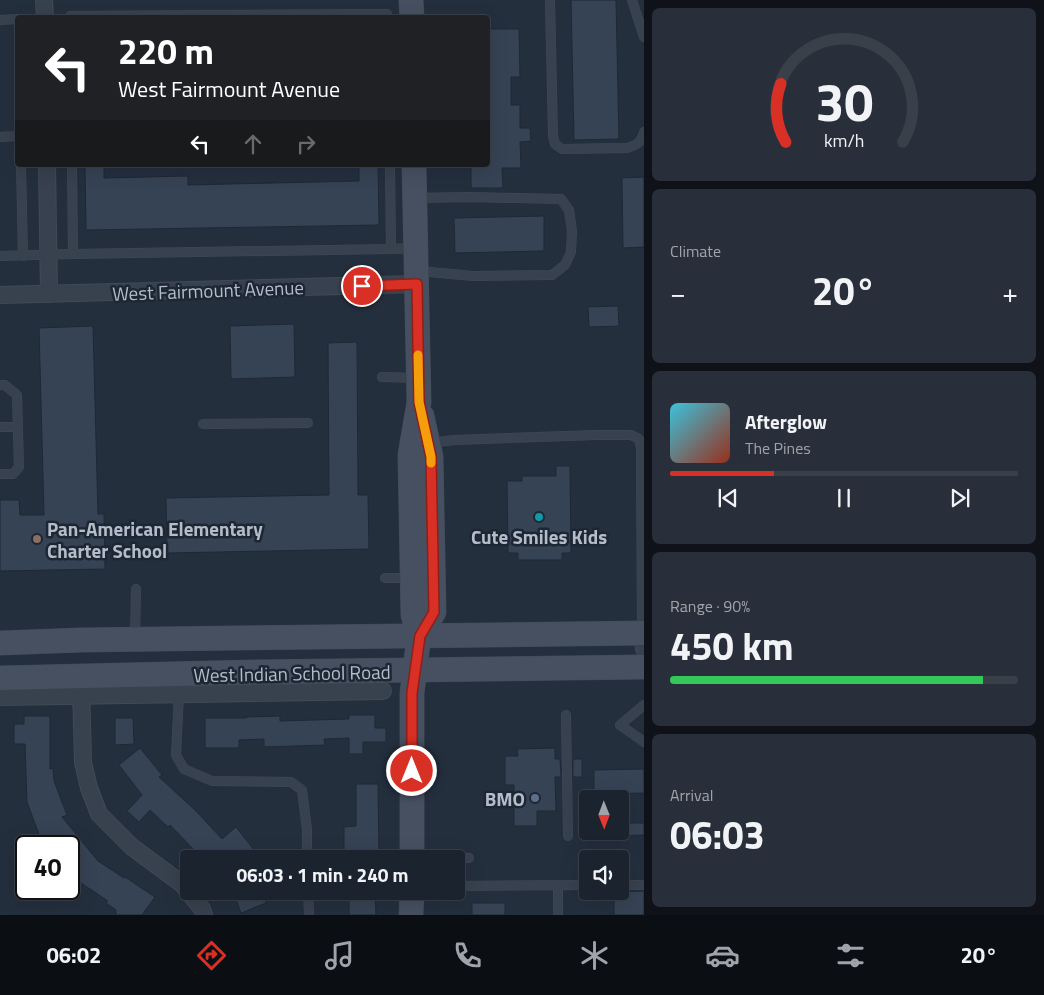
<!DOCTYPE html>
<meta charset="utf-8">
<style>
body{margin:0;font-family:"Titillium Web",sans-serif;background:#282f3a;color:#f1f3f6;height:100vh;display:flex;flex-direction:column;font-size:19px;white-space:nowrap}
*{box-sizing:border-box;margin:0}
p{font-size:16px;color:#a0a4aa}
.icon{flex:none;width:28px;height:28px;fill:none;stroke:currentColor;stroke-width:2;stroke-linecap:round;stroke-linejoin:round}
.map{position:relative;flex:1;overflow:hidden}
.drawer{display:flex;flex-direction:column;gap:8px;padding:8px;background:#0f1319;width:400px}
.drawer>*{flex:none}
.banner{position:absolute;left:15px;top:15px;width:475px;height:152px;border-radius:5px;box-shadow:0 5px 20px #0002,0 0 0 1px #39404a;background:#202124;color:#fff;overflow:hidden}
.needle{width:32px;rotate:179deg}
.controls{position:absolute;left:579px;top:790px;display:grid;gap:10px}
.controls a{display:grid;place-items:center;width:50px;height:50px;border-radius:5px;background:#1b232e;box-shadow:0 5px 20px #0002,0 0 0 1px #39404a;font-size:25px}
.speed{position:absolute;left:15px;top:835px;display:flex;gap:10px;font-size:25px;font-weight:700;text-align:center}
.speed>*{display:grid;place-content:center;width:65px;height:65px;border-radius:50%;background:#1b232e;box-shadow:0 5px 20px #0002,0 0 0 1px #39404a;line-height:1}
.speed .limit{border:2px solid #111;border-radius:8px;background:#fff;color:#111}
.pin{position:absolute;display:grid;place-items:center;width:42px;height:42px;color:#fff;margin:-21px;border:2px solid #fff;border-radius:50%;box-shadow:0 1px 5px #0007}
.me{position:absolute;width:55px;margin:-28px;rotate:0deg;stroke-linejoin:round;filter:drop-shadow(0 0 4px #0008)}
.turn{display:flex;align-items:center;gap:18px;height:105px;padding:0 20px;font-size:22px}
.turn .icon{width:65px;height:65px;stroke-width:2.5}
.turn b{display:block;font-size:35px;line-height:42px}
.lanes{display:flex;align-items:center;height:48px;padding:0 20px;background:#0003;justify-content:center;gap:25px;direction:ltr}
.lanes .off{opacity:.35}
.big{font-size:38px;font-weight:700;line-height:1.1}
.drawer .card{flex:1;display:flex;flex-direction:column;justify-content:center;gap:8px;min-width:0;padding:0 18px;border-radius:8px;background:#282f3a}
.drawer .dial{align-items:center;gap:0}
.dial svg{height:130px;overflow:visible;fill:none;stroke:#39404a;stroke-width:7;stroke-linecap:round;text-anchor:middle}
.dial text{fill:#f1f3f6;stroke:none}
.song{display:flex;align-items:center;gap:15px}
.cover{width:60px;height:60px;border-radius:8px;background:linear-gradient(135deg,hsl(190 70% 55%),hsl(10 70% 35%))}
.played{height:5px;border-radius:2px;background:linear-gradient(90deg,#d93025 30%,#39404a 30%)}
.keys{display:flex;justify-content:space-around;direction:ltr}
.heat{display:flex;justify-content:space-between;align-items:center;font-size:28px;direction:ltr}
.charge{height:8px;border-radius:4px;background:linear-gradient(90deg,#34c759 90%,#39404a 0)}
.trip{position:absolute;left:180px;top:850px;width:285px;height:50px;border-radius:5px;background:#1b232e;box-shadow:0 5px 20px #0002,0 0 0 1px #39404a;font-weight:700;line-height:50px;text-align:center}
.dock{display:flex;height:80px;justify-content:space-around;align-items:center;background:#0b0e12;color:#a0a4aa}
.dock .icon{width:35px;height:35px}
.dock .active{color:#d93025}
.dock b{font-size:22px;color:#f1f3f6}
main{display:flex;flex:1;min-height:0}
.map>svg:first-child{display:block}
.building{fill:#364354;stroke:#1f2835}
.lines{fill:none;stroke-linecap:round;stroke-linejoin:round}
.lane-casing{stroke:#414a57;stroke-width:10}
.street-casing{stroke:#414a57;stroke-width:18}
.secondary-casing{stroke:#414a57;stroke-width:25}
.lane{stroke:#38414e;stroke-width:9}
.street{stroke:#38414e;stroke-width:16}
.secondary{stroke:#465061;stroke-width:24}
.route-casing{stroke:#8d1f18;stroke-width:12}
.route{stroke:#d93025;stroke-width:9}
.slow{stroke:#f59e0b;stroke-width:9}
.culture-dot{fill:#0f9aa8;stroke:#1d2633;stroke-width:2}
.education-dot{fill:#8d6e63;stroke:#1d2633;stroke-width:2}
.service-dot{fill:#5c6f8a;stroke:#1d2633;stroke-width:2}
.labels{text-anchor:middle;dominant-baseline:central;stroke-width:5;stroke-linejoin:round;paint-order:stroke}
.street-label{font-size:19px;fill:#b4bcc9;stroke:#1d2633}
.poi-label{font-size:19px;font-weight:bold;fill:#b4bcc9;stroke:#1d2633;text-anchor:start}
</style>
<main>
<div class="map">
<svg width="644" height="915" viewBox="0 0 644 915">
<rect width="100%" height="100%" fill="#242f3e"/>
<g class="building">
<polygon points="571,0 616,0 619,139 574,140"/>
<polygon points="488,29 519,29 520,77 511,77 511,105 520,105 520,128 530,128 531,141 520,142 521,168 502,168 503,188 471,188 471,165 488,165"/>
<polygon points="85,165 104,165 104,178 188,176 188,185 359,181 359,165 378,165 379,225 86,230"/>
<polygon points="644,177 644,247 623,248 622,178"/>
<polygon points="544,216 544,251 455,253 454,218"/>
<polygon points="618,306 619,326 589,327 588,307"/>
<polygon points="294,324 295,377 231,379 230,326"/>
<polygon points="93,326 98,514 104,514 105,569 0,571 0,500 19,500 20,515 44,515 39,328"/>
<polygon points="357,342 358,495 368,495 369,549 167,553 166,498 329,495 328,343"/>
<polygon points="556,466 570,466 571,553 562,553 562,560 518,560 518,553 508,553 507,481 522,481 522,476 556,476"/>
<polygon points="349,715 375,715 375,728 386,728 386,742 363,742 363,754 349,754 349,738 324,739 325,745 264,747 264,739 239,740 239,748 205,748 205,718 246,718 246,717 280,716 280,721 349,719"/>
<polygon points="24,716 50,716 50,769 53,768 54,781 67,815 62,817 98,861 124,878 125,877 155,897 142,915 116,915 116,910 106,903 108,901 69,875 69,846 47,846 40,837 27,802 25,744 14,744 14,724 24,724"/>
<polygon points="115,718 133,718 134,744 115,745"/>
<polygon points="140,748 162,775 159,777 196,811 222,839 236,827 255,851 245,859 208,859 202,850 198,854 170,825 168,827 150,810 139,822 127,811 142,795 119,765"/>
<polygon points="555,748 555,759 560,759 561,777 555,777 556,811 537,811 537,826 514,826 514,785 505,785 505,756 518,756 517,749"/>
<rect x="573" y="759" width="9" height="18"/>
<polygon points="644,769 644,793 594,794 594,770"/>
<polygon points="356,784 378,784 379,859 344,859 344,827 356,826"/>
<polygon points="620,823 644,823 644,835 620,836"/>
<polygon points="233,891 262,891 266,903 241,913"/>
<polygon points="349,891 375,891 376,915 349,915"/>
<polygon points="644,891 644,915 614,915 614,892"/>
<rect x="472" y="903" width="33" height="12"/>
</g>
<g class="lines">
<defs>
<g id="lane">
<path d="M550,0L553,136L555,144L562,149L627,148C637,145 641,143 644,132"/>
<polyline points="632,0 644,37"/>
<polyline points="70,18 70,16 387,14 387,18"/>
<polyline points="0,20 18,19"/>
<polyline points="0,137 18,136"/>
<polyline points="21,165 23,256"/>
<polyline points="72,165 73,254 391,249 390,165"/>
<polyline points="415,198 470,197 561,199 569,210 572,231 571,252 565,265 552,275 473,276 418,271"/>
<polyline points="391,249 416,248"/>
<polyline points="0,256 73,254"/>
<polyline points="382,377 418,378"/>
<polyline points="0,385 5,385 17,395 19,467 13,474 0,474"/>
<polyline points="203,424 308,423"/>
<polyline points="0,427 18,427"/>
<polyline points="429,443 454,440 595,435 631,435 639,439 641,448 642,632"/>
<polyline points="385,578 411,578"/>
<polyline points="135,639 136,589"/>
<polyline points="179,694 176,755 184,769 212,781 291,782 302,790 307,830 307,859"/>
<polyline points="644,705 620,725 644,742"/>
<polyline points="566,715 568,836"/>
<polyline points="412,858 469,858"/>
<polyline points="558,885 558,915"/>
<polyline points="620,885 644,885"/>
<polyline points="456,886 588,885"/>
<polyline points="308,891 309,915"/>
</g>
<g id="street">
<polyline points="44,0 45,18"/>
<polyline points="47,165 49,294"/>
<polyline points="0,295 417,284"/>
<polyline points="642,633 644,649"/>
<polyline points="81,686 83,762 89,788 99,814 132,847 182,884 202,909 204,915"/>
<polyline points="0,697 383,691"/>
</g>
<g id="secondary">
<polyline points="411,0 412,18"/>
<polyline points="414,165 419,402 410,455 413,615 419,636"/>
<polyline points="0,643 81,640 644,633"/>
<polyline points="0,678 254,672 644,667"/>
<polyline points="412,859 412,693 419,636 434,612 431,457 422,416"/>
<polyline points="411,915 412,891"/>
</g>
</defs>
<use href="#lane" class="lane-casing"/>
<use href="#street" class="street-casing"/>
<use href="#secondary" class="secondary-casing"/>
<use href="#lane" class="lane"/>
<use href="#street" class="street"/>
<use href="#secondary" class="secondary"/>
</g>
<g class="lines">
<defs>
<polyline id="route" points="362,286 417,284 419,402 431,457 434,612 420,636 412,693 412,771"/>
</defs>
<use href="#route" class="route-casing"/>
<use href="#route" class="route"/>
<polyline class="slow" points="418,355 419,402 431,457 431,463"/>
</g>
<circle class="culture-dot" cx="539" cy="517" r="5"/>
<circle class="education-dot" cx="37" cy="539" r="5"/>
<circle class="service-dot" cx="535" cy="798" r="5"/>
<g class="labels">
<g class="street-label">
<text transform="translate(208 290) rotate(-2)">West Fairmount Avenue</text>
<text transform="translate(292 673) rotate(-1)">West Indian School Road</text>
</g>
<g class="poi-label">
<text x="47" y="528">Pan-American Elementary<tspan x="47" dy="22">Charter School</tspan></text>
<text x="539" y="536" text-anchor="middle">Cute Smiles Kids</text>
<text x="525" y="798" text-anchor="end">BMO</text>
</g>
</g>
</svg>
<div class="controls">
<a><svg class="needle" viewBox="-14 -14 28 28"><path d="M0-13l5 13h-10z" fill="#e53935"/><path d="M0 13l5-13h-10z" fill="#a0a4aa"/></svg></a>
<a><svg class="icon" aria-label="sound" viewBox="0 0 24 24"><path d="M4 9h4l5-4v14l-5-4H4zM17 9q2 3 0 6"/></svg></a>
</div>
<div class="speed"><div class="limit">40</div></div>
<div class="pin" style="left:362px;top:286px;background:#d93025"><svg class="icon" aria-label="arrive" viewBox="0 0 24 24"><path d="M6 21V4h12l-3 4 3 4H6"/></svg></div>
<svg class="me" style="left:412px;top:771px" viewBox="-20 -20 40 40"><circle r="17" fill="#d93025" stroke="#fff" stroke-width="3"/><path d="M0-11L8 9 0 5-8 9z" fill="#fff"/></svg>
<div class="trip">06:03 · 1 min · 240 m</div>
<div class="banner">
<div class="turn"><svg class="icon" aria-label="left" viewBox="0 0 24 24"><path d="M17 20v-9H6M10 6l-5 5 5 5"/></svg><div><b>220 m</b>West Fairmount Avenue</div></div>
<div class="lanes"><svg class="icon" aria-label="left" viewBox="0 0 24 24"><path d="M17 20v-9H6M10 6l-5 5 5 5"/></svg><svg class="icon off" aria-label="ahead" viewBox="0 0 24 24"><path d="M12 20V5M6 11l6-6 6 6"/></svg><svg class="icon off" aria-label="right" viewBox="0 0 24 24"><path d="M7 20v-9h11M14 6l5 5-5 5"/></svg></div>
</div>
</div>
<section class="drawer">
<div class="card dial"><svg viewBox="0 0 100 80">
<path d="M14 69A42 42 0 1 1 86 69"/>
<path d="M14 69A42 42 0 0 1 11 33" stroke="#d93025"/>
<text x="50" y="56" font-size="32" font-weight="700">30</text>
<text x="50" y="72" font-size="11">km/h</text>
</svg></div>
<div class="card"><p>Climate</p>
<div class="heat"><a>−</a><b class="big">20°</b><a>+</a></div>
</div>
<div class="card">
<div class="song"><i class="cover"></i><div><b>Afterglow</b><p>The Pines</p></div></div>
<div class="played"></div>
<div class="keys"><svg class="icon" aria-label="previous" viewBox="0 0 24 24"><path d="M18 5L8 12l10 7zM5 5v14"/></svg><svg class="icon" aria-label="pause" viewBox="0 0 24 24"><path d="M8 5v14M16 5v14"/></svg><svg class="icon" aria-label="next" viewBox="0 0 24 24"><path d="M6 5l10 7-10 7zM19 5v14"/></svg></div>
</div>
<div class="card"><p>Range · 90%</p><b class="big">450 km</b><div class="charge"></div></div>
<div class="card"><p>Arrival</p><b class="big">06:03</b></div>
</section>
</main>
<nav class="dock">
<b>06:02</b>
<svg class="icon active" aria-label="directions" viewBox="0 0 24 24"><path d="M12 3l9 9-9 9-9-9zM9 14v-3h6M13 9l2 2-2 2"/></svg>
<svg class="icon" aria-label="music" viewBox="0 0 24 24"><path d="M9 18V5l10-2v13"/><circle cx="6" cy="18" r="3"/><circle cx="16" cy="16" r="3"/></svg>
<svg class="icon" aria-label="phone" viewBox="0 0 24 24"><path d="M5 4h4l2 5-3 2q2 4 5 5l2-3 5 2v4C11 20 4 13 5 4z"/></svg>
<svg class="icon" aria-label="climate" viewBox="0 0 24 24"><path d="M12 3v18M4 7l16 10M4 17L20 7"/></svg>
<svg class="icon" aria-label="car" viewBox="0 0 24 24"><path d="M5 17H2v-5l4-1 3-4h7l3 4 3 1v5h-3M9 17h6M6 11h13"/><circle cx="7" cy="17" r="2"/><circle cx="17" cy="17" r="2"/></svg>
<svg class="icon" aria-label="filters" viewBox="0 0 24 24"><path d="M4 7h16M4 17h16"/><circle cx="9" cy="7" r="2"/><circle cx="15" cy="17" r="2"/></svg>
<b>20°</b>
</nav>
